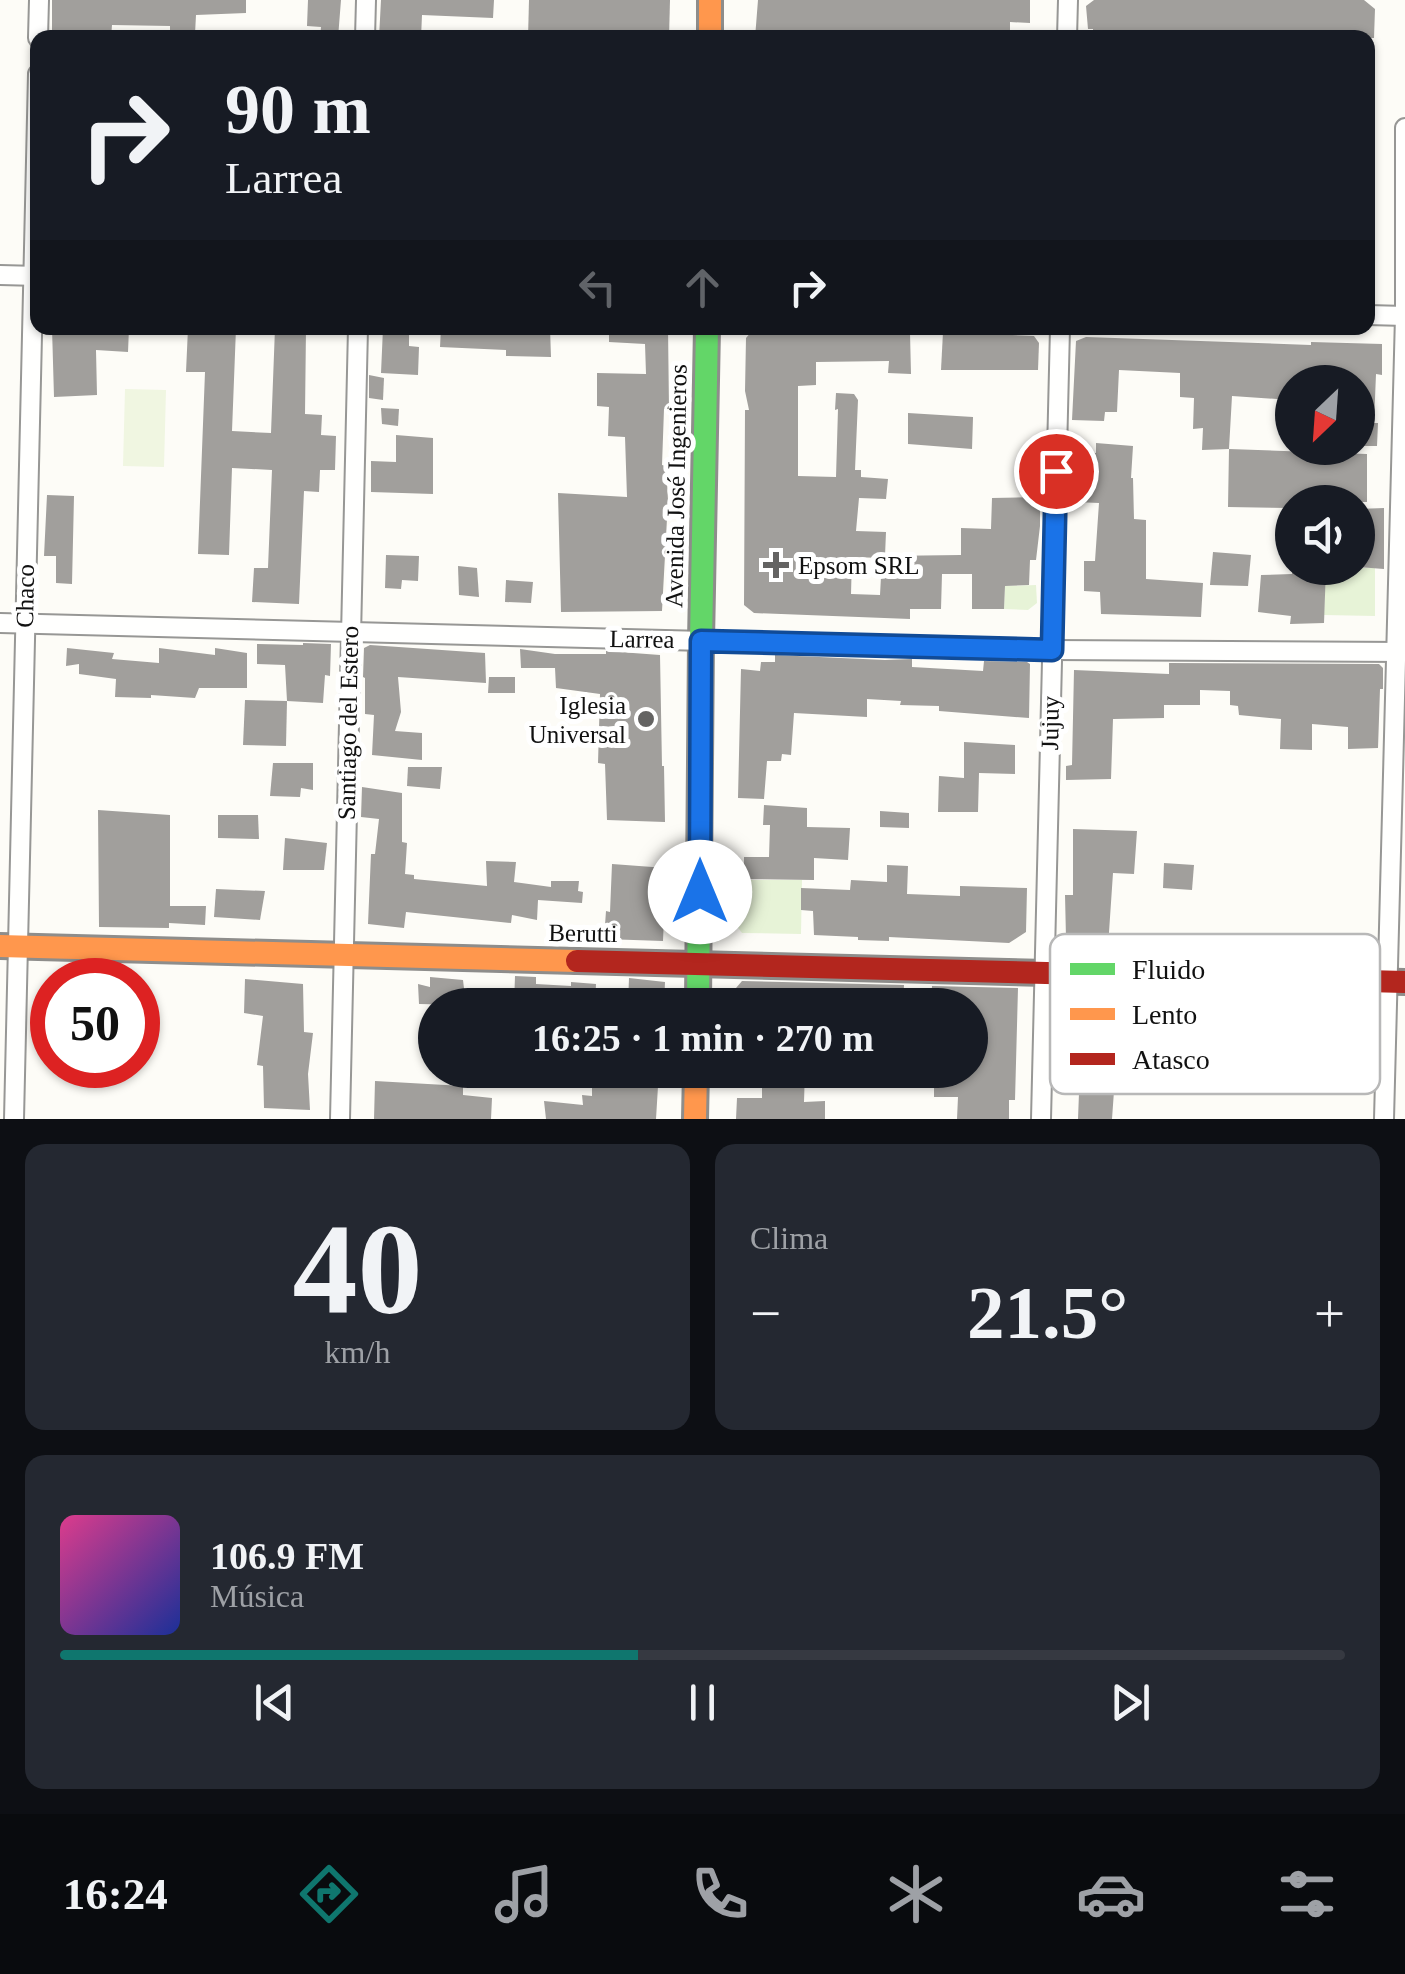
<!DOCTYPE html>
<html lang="es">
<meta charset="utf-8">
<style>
body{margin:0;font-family:Georgia,serif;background:#242831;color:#f1f3f6;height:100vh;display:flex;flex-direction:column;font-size:38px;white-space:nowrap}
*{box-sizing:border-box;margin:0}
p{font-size:32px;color:#9ea1a6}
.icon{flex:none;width:55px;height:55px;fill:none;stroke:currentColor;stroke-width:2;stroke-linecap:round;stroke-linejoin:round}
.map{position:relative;height:1119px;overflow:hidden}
.panel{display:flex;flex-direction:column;gap:25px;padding:25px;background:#0d0f14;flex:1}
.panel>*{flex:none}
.guide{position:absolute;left:30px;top:30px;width:1345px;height:305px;border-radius:20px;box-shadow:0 2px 8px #0004;background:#171b24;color:#f1f3f6;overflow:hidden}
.needle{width:65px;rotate:205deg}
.tools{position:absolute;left:1275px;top:365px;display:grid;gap:20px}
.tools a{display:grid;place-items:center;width:100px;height:100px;border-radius:50%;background:#171b24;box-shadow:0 2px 8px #0004;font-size:50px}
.speed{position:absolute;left:30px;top:958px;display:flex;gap:20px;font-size:50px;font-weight:700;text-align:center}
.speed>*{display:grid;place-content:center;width:130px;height:130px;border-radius:50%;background:#171b24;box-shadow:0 2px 8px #0004;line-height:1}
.speed .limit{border:15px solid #d22;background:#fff;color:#111}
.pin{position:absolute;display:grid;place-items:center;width:85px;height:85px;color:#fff;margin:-42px;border:5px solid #fff;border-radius:50%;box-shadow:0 2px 10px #0007}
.me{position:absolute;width:110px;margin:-55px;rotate:0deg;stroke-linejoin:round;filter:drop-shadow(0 0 8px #0008)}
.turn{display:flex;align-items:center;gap:35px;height:210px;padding:0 30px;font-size:45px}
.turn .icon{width:130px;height:130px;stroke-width:2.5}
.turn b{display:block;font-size:70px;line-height:85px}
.lanes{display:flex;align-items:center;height:95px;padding:0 30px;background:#0003;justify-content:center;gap:50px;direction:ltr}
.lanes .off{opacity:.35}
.big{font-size:75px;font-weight:600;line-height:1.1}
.panel .widget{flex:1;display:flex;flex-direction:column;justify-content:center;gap:15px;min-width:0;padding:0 35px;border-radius:20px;background:#242831}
.panel .dial{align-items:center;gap:0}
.dial b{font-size:130px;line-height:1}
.song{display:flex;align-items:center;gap:30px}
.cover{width:120px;height:120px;border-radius:15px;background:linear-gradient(135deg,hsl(330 70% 55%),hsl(230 70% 35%))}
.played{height:10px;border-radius:5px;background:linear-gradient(90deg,#0f766e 45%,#363941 45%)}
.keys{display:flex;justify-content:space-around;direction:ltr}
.heat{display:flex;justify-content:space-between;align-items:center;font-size:55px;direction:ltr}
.panel .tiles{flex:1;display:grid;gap:25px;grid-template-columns:1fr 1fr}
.widget:last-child{grid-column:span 2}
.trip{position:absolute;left:418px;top:988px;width:570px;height:100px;border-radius:50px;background:#171b24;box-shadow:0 2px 8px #0004;font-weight:600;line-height:100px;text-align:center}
.dock{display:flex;height:160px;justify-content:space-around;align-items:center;background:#090b0e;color:#9ea1a6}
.dock .icon{width:70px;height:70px}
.dock .on{color:#0f766e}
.dock b{font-size:45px;color:#f1f3f6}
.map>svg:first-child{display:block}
.green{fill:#e7f3d7}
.pitch{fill:#f0f6e1}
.building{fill:#a19f9c;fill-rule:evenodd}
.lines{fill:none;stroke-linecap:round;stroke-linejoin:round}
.street-casing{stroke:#979795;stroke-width:22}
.fast-casing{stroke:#8e8d8b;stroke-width:28}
.slow-casing{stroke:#8e8d8b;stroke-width:28}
.jam-casing{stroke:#8e8d8b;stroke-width:28}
.street{stroke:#fffffe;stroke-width:18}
.fast{stroke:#63d668;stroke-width:22}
.slow{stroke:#ff974d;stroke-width:22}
.jam{stroke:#b3261e;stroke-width:22}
.route-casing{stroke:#114b97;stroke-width:25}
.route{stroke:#1a73e8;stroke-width:18}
.poi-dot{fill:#646362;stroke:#fff;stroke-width:4}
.labels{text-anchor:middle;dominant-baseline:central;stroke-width:10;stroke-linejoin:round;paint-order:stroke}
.street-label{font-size:25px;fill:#111;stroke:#fff}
.poi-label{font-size:25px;fill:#111;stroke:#fff;text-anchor:start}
.key{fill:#fff;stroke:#b8b8b8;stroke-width:2.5}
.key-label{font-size:28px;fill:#111}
</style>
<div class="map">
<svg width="1405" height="1119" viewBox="0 0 1405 1119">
<rect width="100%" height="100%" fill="#fdfcf7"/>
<g class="green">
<polygon points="1326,568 1375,568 1375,616 1324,615"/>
<polygon points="1036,585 1037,603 1028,610 1004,609 1005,586"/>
<polygon points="738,880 802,880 801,934 742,933 736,925"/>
</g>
<polygon class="pitch" points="125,389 166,390 164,467 123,466"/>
<g class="building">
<polygon points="52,0 246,0 246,13 196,15 195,34 170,33 170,26 112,25 111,38 52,38"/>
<polygon points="308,0 341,0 338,38 320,38 321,27 307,26"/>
<polygon points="381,0 494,0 493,18 422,15 421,38 379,38"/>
<polygon points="529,0 670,0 669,38 528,38"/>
<polygon points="758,0 1030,0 1030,23 1010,22 1010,38 755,38"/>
<polygon points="1094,0 1364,0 1375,9 1374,38 1214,38 1214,36 1160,35 1160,38 1093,38 1093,29 1088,29 1086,6"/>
<polygon points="52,328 129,328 128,352 96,350 97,395 54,397"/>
<polygon points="188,328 236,328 232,431 271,433 275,328 306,328 305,414 322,415 321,435 336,436 335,470 320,470 319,492 304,491 299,604 252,602 254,568 268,568 272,470 232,468 229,555 198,554 205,372 186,372"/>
<polygon points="383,328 409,328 409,346 419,347 418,375 381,373"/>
<polygon points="441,328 550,328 551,357 506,356 506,350 440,347"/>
<polygon points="609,328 668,328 669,409 664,409 662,465 666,466 668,500 662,611 561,612 558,493 627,497 625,437 608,436 609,407 597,406 597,373 646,374 645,344 609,342"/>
<path d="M752,331L910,333L911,374L888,373L889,361L816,362V385L798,386V476L836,477L838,409L835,410L836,393L854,394L858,400L855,470H861V477L888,479L886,499L859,498L856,531L886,532L885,556L961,555V528L991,529L992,498L1040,497V526L1036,560H1030L1029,585L1005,586L1004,609H972V574H942L941,609H910V619L754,613L744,605L745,410H749L745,391L746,338ZM852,557L882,558L880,595L851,594Z"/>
<polygon points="943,332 1034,336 1039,343 1038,370 941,370"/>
<polygon points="1086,337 1311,345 1311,342 1382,344 1382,375 1376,374 1374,423 1378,423 1377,446 1358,446 1358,382 1341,382 1341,380 1300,379 1300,382 1292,382 1292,400 1232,396 1229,449 1202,450 1203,428 1193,429 1194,398 1180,397 1180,373 1119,370 1117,412 1105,412 1104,421 1072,420 1076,341"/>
<polygon points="369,375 384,378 383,400 369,398"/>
<polygon points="381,408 399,409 398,426 382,424"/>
<polygon points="908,413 973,417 972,449 908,444"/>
<polygon points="396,435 433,438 433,494 371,492 371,461 396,462"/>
<polygon points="1096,443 1133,446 1131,478 1133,478 1134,519 1146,520 1146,579 1203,583 1201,617 1101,614 1100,592 1084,591 1084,561 1095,561 1099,503 1075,502 1076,485 1081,485 1081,452 1096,453"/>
<polygon points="1229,449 1367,454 1367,502 1292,502 1292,508 1228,507"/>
<polygon points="47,495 74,496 72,584 56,583 56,556 44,556"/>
<polygon points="1384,508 1384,569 1358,567 1358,509"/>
<polygon points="1213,552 1251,555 1248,586 1210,585"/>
<polygon points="386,555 419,556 418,581 402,580 401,589 385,588"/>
<polygon points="458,566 477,568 479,597 459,595"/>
<polygon points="1292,568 1326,568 1324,623 1290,624 1291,616 1258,612 1261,575 1292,574"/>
<polygon points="506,580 533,582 531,603 505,602"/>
<polygon points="303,643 331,644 330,676 325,675 323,703 287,701 285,665 257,664 257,644 303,645"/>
<polygon points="370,645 485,653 486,683 398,677 401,712 395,731 422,733 422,760 372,755 374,715 365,714 365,678 363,677 364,648"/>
<polygon points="67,648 114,653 112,659 159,663 159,648 215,655 215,648 247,653 247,688 199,688 195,698 151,695 151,698 115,697 116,679 79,674 79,664 66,666"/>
<polygon points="520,649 555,654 606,654 606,651 660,655 662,766 664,766 665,822 607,820 605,764 598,763 600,694 556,688 555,668 521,668"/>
<polygon points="775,655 885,660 912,659 912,667 983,671 984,661 1027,662 1030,664 1029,718 939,711 939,706 900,705 901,701 867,699 867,717 794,713 791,755 782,754 781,761 767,761 764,799 738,798 741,669 760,671 761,662 775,662"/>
<polygon points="1169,663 1379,664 1383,668 1383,689 1380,689 1378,748 1348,749 1348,727 1312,724 1312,750 1280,749 1281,719 1239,715 1238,706 1230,705 1230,691 1200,690 1200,705 1164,705 1164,718 1113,719 1111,779 1066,780 1066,766 1072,765 1074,670 1169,674"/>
<polygon points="489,677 515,677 515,693 488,693"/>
<polygon points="245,700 287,701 286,746 243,745"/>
<polygon points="964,742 1015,745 1015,774 979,773 978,812 938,812 939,776 964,778"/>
<polygon points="273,763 313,763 313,790 301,788 300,797 270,796"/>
<polygon points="408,767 442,767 440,789 407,786"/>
<polygon points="362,787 402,793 402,842 407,843 405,874 414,875 414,879 487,886 486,861 516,862 514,882 551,887 551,881 579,881 578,891 583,892 582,903 538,900 537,920 512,915 511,923 406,912 404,928 368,924 371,854 375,854 379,819 361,817"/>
<polygon points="764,805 807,808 807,827 850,828 848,860 814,858 814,880 744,879 744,857 769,857 770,825 763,825"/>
<polygon points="98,810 170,815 170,906 206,906 205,925 169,923 169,928 99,927"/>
<polygon points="880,811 909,813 909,828 880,827"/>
<polygon points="218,815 258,815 259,839 218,838"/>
<polygon points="1073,829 1137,831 1134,874 1113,873 1108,947 1070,946 1066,938 1065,895 1073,895"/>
<polygon points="285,838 327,843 324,870 283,870"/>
<polygon points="1164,863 1194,865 1192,890 1163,888"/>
<polygon points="612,864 666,868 663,941 604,939 606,911 610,912"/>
<polygon points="887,865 908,866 907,894 960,896 960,886 1027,888 1026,932 1009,943 889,937 889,941 858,940 858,937 814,935 813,911 801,910 801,888 850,890 851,880 887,882"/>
<polygon points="216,889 265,891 260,920 214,917"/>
<polygon points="515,976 536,977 536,984 571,986 571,982 596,984 595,1005 514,1005"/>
<polygon points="430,977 463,980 466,1005 419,1004 418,984 430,987"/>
<polygon points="629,978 665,982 664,1005 628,1005"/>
<polygon points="245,979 303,984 304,1032 313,1033 308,1074 310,1110 264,1108 263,1066 257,1065 263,1016 244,1013"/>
<polygon points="742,981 904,985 903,1005 735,1005 736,988"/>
<polygon points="932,986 1018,988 1015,1100 1009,1100 1009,1119 957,1119 958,1097 934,1097 934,1072 953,1073 953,1070 970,1070 970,1005 931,1005"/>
<polygon points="1073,990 1090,990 1090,1047 1117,1049 1112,1119 1078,1119 1079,1093 1091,1090 1082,1078 1086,1065 1063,1045 1072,1046 1070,1039 1070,995"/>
<polygon points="592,1070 659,1070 656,1119 546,1119 544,1101 583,1105 582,1095 592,1096"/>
<polygon points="762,1070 805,1070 804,1102 825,1101 825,1119 736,1119 737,1098 762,1098"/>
<polygon points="375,1081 463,1086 463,1095 492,1098 491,1119 374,1119"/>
</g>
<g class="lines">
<defs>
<g id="street">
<polyline points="38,38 39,0"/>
<polyline points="365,38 366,0"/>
<polyline points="1067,38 1068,0"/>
<polyline points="0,275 38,276"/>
<polyline points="1368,315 1405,316"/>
<polyline points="0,623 1052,650 1405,652"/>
<polyline points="14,1119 38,74"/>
<polyline points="340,1119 358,328"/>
<polyline points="1041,1119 1060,328"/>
<polyline points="1384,1119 1405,316 1405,128"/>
</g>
<polyline id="fast" points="698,1005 701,641 707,328"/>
<g id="slow">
<polyline points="710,0 710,38"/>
<polyline points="0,946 577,961"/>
<polyline points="695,1119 696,1070"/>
</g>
<polyline id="jam" points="577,961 1405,982"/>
</defs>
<use href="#street" class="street-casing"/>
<use href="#fast" class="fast-casing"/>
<use href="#slow" class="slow-casing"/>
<use href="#jam" class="jam-casing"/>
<use href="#street" class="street"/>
<use href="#fast" class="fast"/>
<use href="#slow" class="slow"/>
<use href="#jam" class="jam"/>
</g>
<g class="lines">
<defs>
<polyline id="route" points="700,892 701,641 1052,650 1056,471"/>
</defs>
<use href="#route" class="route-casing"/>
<use href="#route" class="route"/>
</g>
<g class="poi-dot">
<path d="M771 550h10v10h10v10h-10v10h-10v-10h-10v-10h10z"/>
<circle cx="646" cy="719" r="10"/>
</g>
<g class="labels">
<g class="street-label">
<text transform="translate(676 486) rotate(-89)">Avenida José Ingenieros</text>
<text transform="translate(25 596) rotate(-89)">Chaco</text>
<text transform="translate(642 639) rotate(1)">Larrea</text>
<text transform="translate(348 723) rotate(-89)">Santiago del Estero</text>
<text transform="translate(1050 723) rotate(-89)">Jujuy</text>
<text transform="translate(583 933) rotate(1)">Berutti</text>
</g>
<g class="poi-label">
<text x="798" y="565">Epsom SRL</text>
<text x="626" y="705" text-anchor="end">Iglesia<tspan x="626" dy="29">Universal</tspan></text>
</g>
</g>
<rect x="1050" y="934" width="330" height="160" rx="15" class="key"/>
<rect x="1070" y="963" width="45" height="12" fill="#63d668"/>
<rect x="1070" y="1008" width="45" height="12" fill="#ff974d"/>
<rect x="1070" y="1053" width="45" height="12" fill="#b3261e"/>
<g class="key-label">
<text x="1132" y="979">Fluido</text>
<text x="1132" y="1024">Lento</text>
<text x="1132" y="1069">Atasco</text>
</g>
</svg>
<div class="tools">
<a><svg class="needle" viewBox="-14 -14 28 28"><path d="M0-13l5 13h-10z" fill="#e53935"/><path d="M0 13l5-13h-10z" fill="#9ea1a6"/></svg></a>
<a><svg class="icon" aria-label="sound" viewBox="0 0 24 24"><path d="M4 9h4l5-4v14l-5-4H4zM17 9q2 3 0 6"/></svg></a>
</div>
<div class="speed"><div class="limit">50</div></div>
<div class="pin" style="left:1056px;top:471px;background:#d93025"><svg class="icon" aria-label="arrive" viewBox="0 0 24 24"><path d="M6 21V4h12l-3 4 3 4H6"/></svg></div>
<svg class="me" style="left:700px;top:892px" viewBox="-20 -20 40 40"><circle r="19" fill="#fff"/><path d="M0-13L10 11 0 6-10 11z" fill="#1a73e8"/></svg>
<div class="trip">16:25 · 1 min · 270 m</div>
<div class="guide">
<div class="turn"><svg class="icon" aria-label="right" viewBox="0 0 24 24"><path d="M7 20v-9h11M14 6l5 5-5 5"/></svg><div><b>90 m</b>Larrea</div></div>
<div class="lanes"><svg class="icon off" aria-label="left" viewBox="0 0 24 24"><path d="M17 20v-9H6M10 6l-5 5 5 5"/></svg><svg class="icon off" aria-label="ahead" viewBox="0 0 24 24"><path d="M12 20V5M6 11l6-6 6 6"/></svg><svg class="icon" aria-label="right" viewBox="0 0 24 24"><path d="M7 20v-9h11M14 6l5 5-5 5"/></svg></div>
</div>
</div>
<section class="panel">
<div class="tiles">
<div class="widget dial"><b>40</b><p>km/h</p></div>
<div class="widget"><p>Clima</p>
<div class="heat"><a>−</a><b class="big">21.5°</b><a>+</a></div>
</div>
<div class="widget">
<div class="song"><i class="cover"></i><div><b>106.9 FM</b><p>Música</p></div></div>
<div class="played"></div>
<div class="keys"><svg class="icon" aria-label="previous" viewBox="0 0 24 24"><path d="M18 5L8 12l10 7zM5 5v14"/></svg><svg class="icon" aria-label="pause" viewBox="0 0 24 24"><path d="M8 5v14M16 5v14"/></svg><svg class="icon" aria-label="next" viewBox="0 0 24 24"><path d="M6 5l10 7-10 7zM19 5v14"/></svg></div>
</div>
</div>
</section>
<nav class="dock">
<b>16:24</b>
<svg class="icon on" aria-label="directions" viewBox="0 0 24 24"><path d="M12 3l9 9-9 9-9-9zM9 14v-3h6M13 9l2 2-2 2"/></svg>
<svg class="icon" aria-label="music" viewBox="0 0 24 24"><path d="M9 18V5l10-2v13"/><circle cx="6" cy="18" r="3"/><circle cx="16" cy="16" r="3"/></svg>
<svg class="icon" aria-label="phone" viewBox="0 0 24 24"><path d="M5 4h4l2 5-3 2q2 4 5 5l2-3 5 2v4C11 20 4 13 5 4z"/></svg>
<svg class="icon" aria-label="climate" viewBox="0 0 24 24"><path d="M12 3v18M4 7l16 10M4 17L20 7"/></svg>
<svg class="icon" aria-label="car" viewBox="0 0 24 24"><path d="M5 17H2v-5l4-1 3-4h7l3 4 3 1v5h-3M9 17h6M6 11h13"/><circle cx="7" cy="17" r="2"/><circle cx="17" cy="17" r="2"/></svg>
<svg class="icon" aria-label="filters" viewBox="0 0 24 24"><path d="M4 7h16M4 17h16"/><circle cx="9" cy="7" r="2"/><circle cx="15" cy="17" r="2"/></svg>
</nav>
